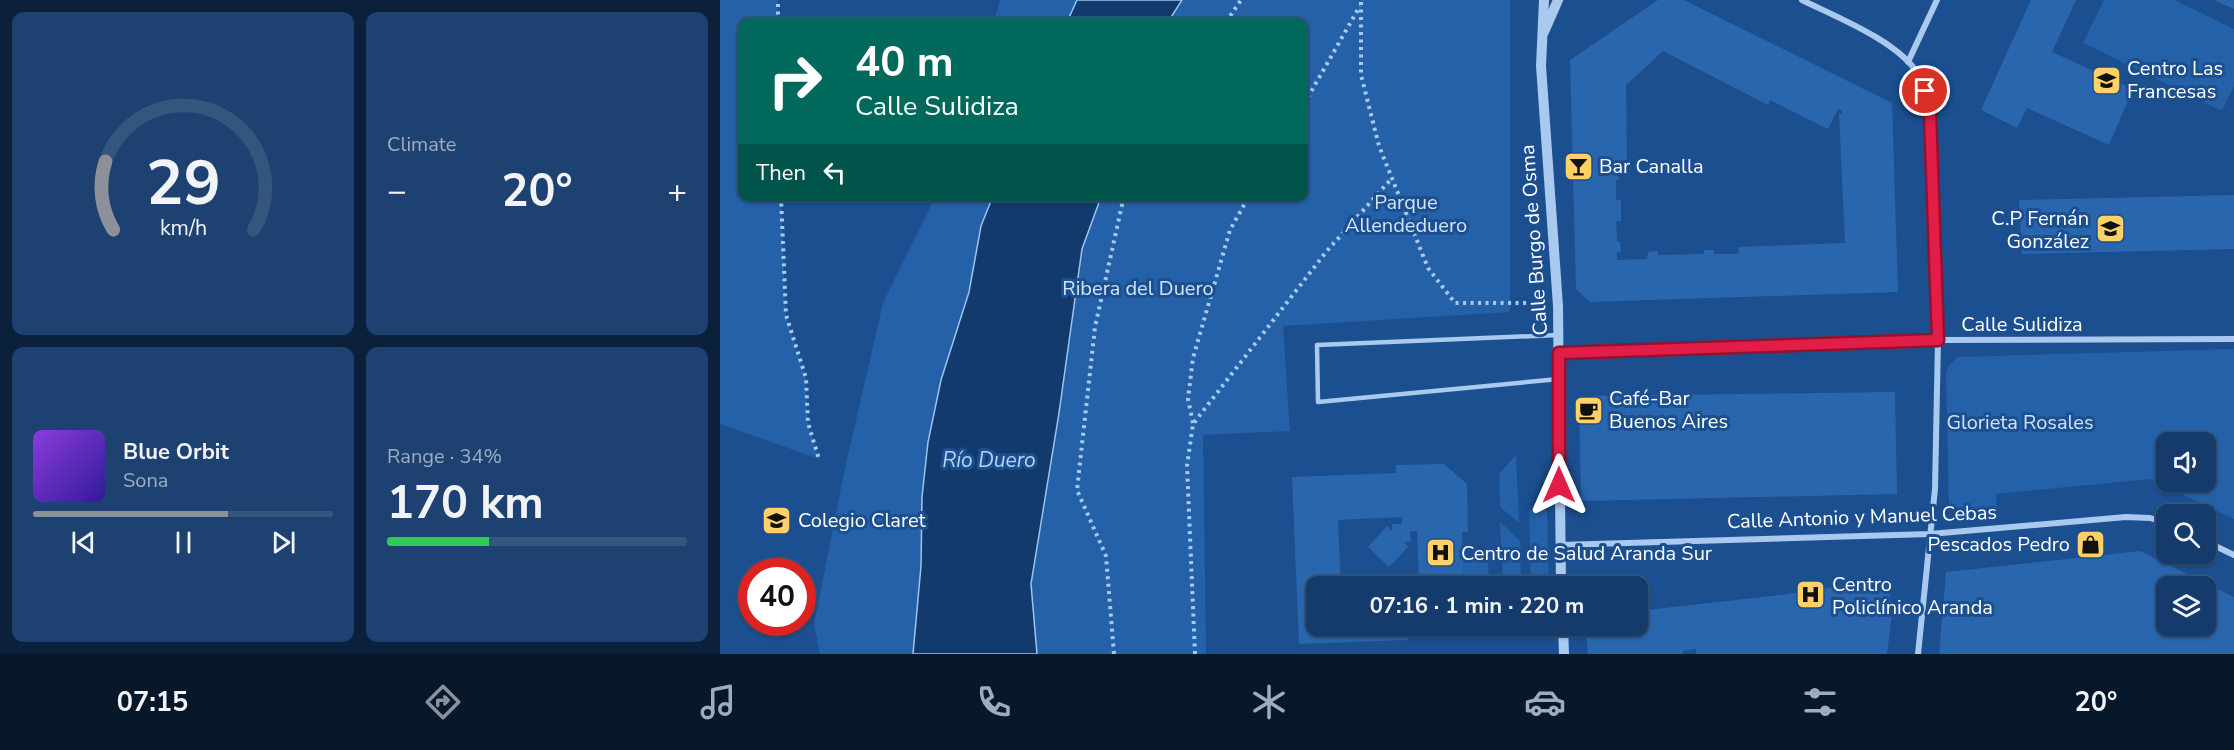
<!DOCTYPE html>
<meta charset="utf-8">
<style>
body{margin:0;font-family:"Nunito Sans",sans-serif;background:#1d4271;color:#f1f3f6;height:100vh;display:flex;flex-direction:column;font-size:22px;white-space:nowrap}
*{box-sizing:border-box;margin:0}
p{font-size:20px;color:#9dadc1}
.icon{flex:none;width:33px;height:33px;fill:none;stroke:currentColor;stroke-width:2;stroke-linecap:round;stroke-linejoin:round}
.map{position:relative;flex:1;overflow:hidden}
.panel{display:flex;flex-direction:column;gap:12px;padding:12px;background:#0b203b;width:720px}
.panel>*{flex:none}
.guide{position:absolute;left:18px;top:18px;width:570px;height:183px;border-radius:12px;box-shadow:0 2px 4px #0004,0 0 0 2px #33557e;background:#00695c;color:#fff;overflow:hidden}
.tools{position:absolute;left:1436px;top:432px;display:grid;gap:12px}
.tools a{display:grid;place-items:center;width:60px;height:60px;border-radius:12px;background:#143b6b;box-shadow:0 2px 4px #0004,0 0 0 2px #33557e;font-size:30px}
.speed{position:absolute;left:18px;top:558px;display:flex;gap:12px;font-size:30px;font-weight:700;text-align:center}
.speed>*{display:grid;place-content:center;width:78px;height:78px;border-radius:50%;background:#143b6b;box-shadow:0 2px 4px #0004,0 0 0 2px #33557e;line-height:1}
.speed .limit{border:9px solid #d22;background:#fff;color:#111}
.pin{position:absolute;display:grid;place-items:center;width:51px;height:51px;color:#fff;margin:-26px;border:3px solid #fff;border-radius:50%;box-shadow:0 2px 6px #0007}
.me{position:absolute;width:66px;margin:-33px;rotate:0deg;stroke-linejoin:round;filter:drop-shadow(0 0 4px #0008)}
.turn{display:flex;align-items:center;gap:21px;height:126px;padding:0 18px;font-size:27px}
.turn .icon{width:78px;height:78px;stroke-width:2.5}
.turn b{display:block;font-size:42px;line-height:51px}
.then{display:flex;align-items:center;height:57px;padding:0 18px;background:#0003;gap:12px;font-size:22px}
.big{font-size:45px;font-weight:700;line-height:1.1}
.panel .card{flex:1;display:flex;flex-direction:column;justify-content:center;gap:9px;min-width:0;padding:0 21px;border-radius:12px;background:#1d4271}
.panel .dial{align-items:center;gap:0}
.dial svg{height:156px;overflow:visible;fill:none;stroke:#33557e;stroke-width:7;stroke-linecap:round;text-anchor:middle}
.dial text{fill:#f1f3f6;stroke:none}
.song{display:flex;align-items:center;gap:18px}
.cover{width:72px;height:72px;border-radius:9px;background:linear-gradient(135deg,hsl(270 70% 55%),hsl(250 70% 35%))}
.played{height:6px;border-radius:3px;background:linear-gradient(90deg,#8c9099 65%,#33557e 65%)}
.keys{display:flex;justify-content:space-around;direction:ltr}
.heat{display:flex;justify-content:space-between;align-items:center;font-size:33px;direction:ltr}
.charge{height:9px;border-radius:4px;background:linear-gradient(90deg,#34c759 34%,#33557e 0)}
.panel .tiles{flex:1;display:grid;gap:12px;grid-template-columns:repeat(2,1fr)}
.trip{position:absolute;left:586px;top:576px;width:342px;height:60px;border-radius:12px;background:#143b6b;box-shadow:0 2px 4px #0004,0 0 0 2px #33557e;font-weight:700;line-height:60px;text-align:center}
.tab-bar{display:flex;height:96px;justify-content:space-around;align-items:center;background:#08182b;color:#9dadc1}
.tab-bar .icon{width:42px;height:42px}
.tab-bar .on{color:#8c9099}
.tab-bar b{font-size:27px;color:#f1f3f6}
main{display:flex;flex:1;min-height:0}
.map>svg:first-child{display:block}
.green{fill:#2461a8;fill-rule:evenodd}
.water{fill:#123a6d;stroke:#9cc4f0;stroke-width:1.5}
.building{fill:#2a66ad;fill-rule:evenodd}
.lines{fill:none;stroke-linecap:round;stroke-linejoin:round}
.path{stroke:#a9c9ee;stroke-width:4;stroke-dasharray:3 4.5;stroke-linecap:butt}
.service{stroke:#a9c9ee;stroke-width:4.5}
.minor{stroke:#a9c9ee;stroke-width:6}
.tertiary{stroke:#a9c9ee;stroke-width:10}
.route-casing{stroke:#92132f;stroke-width:15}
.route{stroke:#e11d48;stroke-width:10}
.labels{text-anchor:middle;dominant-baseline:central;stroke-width:6;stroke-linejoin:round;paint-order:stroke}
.poi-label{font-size:20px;fill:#fff;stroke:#1b4f8f;text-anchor:start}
.park-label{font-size:20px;fill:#cfe3fa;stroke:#1b4f8f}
.street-label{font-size:20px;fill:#fff;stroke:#1b4f8f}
.water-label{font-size:21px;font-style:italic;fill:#b5d3f5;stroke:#1b4f8f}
</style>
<main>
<section class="panel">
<div class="tiles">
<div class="card dial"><svg viewBox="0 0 100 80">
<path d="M14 69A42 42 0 1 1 86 69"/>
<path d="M14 69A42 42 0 0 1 10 34" stroke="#8c9099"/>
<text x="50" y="56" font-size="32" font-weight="700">29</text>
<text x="50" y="72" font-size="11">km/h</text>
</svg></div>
<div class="card"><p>Climate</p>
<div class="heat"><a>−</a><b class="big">20°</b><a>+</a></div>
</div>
<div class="card">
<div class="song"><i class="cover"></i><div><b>Blue Orbit</b><p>Sona</p></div></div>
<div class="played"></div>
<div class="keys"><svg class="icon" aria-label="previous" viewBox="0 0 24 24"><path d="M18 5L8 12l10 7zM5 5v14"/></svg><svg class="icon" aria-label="pause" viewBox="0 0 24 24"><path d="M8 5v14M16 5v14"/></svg><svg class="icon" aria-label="next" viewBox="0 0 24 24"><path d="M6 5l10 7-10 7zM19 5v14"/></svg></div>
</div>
<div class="card"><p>Range · 34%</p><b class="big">170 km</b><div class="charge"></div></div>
</div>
</section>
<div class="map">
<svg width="1514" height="654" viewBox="0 0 1514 654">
<rect width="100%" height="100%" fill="#1b4f8f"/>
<g class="green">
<polygon points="0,0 58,0 58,22 22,22 22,196 61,197 66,315 86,378 88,423 99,459 0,424"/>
<polygon points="280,0 357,0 347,22 274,22"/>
<polygon points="462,0 790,0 790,312 563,326 570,431 483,435 486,654 317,654 311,584 362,249 381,197 584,196 584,22 448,22"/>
<polygon points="1384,0 1455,0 1514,29 1514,86 1502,111 1363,43"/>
<polygon points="215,197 273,197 261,226 249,292 221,380 208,442 202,497 201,566 193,654 100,654 94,624 125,468 163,303"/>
<path d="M1514,349V519L1430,479L1276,494L1277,515C1259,516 1241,522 1229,506L1226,375L1228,367L1237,357ZM1446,442H1485V482H1446Z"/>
<polygon points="796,455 799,523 780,507 779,474"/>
<polygon points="809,510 827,510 829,586 811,586"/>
<polygon points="780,522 800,541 801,586 783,586"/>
<polygon points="768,558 769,586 744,586 743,559"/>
</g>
<g class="water">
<polygon points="357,0 462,0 448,22 347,22"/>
<polygon points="273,196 381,197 362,249 339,413 311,584 317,654 193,654 201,566 202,497 208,442 221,380 249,292 261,226"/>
</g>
<g class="building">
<path d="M938,0H964L1172,103L1178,292L870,302L856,289L850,60ZM943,51L1048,105L1050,100L1108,129L1118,109L1122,111V114H1119L1125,243L1018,247L1019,254H994V250H984V254L938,255L937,251L928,252L927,259L897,260V252H901L900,242L897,241L896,221H901V200H896V180H899V169H907L906,85Z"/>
<polygon points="1311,0 1356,0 1332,52 1413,89 1389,145 1307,108 1297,128 1261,110"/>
<polygon points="1494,0 1514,0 1514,9"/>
<polygon points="1514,195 1514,249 1302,254 1299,200"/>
<polygon points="1175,392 1177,494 861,501 859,396"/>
<polygon points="724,464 747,484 748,532 742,532 744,586 699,586 697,531 690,531 691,542 684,542 688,547 669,567 648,547 667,526 672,531 672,524 682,524 682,517 618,520 621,586 597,586 597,626 738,626 738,631 694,632 687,640 579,644 572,477 676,473 676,465"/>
<path d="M1420,551L1514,597V654H1219L1226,572ZM1446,586H1485V626H1446Z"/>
<polygon points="1168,579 1172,614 1167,654 976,654 976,649 963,651 963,654 868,654 865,626 918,626 918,611 1068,594"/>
</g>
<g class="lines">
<g class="path">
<polyline points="641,2 641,75 659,146 708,268 735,303 822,303"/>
<polyline points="58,22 58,0"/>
<polyline points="506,22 521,0"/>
<polyline points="584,104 640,6"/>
<polyline points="61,196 66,315 86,378 88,423 99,459"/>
<polyline points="473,423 468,399 473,358 510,230 529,196"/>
<polyline points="394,654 386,556 357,490 375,327 404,196"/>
<polyline points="475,654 467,466 473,424 606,252 672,178"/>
</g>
<polyline class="service" points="839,335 597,345 598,402 839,379"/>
<g class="minor">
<path d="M1082,0C1116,17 1178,41 1198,74C1205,86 1207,100 1210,113L1218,340L1215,489L1198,654"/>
<polyline points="1188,62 1217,0"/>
<polyline points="839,353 1218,340 1514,339"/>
<polyline points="1485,541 1514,555"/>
<polyline points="839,545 1210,534 1406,517 1430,518 1446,523"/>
</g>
<g class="tertiary">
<polyline points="824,0 821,66 838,306 841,586"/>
<polyline points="824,32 838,0"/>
<polyline points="843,626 844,654"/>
</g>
</g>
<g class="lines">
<defs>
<polyline id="route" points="839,485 839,353 1218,340 1210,113 1205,91"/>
</defs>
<use href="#route" class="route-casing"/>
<use href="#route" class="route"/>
</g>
<defs>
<symbol id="school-square" viewBox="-11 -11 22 22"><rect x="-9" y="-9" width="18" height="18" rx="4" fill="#ffd166" stroke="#1b4f8f"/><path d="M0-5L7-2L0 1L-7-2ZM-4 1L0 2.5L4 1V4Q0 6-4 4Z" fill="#111"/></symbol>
<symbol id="bar-square" viewBox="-11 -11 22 22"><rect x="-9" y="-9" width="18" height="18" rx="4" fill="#ffd166" stroke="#1b4f8f"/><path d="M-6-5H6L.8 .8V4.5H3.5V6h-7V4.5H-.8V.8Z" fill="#111"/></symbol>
<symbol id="cafe-square" viewBox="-11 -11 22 22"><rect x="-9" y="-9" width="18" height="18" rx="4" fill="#ffd166" stroke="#1b4f8f"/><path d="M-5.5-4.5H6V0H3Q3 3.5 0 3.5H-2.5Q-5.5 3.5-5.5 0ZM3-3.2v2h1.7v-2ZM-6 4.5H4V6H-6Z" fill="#111"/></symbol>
<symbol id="shop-square" viewBox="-11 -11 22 22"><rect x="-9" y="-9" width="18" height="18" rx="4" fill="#ffd166" stroke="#1b4f8f"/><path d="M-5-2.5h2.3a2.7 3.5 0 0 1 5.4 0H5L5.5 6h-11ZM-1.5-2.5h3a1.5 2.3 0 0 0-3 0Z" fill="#111"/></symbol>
<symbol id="hospital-square" viewBox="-11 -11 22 22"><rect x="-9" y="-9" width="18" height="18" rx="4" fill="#ffd166" stroke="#1b4f8f"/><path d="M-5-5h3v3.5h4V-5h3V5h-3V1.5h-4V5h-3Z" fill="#111"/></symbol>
</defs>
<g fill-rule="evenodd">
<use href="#school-square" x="1370" y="64" width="33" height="33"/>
<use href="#bar-square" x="842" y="150" width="33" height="33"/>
<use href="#school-square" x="1374" y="212" width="33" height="33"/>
<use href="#cafe-square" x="852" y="394" width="33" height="33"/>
<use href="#school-square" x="40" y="504" width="33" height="33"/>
<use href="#shop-square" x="1354" y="528" width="33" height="33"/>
<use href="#hospital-square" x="704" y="536" width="33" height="33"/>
<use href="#hospital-square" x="1074" y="578" width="33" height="33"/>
</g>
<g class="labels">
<g class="poi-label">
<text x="1407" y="68">Centro Las<tspan x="1407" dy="23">Francesas</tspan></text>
<text x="879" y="166">Bar Canalla</text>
<text x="1369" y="218" text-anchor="end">C.P Fernán<tspan x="1369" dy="23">González</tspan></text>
<text x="889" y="398">Café-Bar<tspan x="889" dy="23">Buenos Aires</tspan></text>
<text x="78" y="520">Colegio Claret</text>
<text x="1350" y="544" text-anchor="end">Pescados Pedro</text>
<text x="741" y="553">Centro de Salud Aranda Sur</text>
<text x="1112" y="584">Centro<tspan x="1112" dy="23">Policlínico Aranda</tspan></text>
</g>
<g class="park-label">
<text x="686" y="202">Parque<tspan x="686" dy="23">Allendeduero</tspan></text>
<text x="418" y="288">Ribera del Duero</text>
<text x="1300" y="422">Glorieta Rosales</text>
</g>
<g class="street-label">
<text transform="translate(814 240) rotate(-94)">Calle Burgo de Osma</text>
<text x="1302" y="324">Calle Sulidiza</text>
<text transform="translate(1142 517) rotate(-2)">Calle Antonio y Manuel Cebas</text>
</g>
<g class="water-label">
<text x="269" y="460">Río Duero</text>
</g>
</g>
</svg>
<div class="tools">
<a><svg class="icon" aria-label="sound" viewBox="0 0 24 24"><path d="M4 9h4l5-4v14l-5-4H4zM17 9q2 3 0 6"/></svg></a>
<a><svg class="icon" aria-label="search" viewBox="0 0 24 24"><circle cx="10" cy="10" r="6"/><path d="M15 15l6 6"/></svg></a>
<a><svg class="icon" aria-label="layers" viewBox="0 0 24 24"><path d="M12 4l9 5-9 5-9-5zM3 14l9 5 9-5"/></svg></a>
</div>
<div class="speed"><div class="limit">40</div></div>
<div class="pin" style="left:1205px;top:91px;background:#d93025"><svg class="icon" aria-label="arrive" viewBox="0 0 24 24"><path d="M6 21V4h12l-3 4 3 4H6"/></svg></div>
<svg class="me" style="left:839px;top:485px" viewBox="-20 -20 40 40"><path d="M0-17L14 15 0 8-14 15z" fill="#e11d48" stroke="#fff" stroke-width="4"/></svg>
<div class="trip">07:16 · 1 min · 220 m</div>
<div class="guide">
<div class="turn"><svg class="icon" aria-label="right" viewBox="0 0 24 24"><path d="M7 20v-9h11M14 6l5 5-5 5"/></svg><div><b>40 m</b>Calle Sulidiza</div></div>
<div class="then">Then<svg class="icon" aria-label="left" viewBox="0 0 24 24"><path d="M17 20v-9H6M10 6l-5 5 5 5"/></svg></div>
</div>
</div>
</main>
<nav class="tab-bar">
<b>07:15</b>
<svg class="icon on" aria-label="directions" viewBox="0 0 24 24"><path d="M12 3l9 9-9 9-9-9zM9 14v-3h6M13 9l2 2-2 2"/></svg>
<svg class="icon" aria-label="music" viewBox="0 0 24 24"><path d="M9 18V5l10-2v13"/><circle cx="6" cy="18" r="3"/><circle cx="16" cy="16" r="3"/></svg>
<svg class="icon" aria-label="phone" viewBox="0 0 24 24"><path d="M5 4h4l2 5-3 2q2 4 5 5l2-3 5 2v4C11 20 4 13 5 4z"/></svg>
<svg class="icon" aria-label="climate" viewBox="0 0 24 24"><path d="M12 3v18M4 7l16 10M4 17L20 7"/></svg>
<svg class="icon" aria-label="car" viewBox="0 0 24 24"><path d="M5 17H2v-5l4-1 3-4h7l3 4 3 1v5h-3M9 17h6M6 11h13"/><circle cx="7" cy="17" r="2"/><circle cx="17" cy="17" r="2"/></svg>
<svg class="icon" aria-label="filters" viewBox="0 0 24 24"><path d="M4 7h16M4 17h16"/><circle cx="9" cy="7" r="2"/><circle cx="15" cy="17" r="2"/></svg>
<b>20°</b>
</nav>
